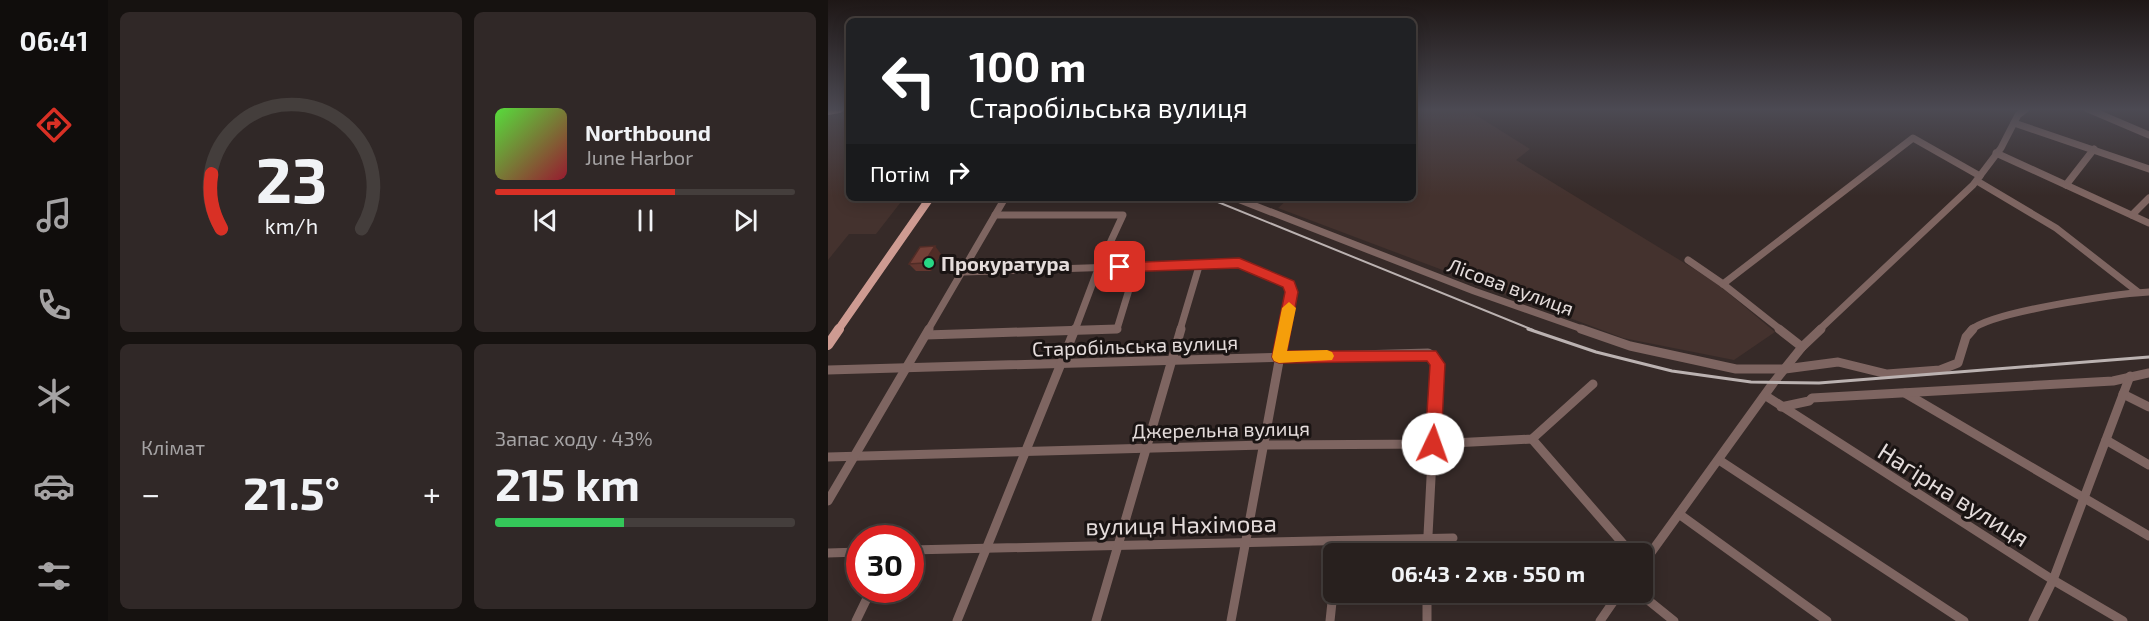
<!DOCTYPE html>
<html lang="uk">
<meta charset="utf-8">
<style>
body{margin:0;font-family:"Exo 2",sans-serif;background:#302827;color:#f1f3f6;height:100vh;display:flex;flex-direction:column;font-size:22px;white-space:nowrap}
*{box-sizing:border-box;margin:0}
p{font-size:20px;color:#a5a3a4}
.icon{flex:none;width:33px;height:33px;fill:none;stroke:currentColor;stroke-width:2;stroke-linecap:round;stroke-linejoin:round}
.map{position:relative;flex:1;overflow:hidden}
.details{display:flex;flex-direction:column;gap:12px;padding:12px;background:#161210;width:720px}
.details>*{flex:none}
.guide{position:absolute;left:18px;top:18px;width:570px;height:183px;border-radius:9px;box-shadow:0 3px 15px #0003,0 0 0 2px #443e3c;background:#202124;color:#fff;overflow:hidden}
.speed{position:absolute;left:18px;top:525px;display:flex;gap:12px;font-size:30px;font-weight:700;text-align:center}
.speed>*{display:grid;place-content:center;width:78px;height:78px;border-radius:50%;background:#28201e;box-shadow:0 3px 15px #0003,0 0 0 2px #443e3c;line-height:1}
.speed .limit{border:9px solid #d22;background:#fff;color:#111}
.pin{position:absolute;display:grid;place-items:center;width:51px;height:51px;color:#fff;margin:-26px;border-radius:12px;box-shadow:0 3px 9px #0006}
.me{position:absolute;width:66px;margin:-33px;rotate:3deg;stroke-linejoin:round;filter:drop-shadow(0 0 4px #0008)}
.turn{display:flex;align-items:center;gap:21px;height:126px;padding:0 24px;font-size:27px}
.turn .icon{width:78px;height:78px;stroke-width:2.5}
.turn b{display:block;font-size:42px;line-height:51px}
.then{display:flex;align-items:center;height:57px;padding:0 24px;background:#0003;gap:12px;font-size:22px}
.big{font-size:45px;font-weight:700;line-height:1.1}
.details .tile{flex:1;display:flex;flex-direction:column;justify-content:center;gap:9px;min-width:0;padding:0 21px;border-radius:9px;background:#302827}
.details .dial{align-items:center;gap:0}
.dial svg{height:156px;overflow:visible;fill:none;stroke:#443e3c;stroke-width:7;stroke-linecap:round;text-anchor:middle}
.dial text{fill:#f1f3f6;stroke:none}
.song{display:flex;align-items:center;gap:18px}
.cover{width:72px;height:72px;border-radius:9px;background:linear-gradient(135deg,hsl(110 70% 55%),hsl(350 70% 35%))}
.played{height:6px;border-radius:3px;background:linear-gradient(90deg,#d93025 60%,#443e3c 60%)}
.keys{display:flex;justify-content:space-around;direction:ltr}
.heat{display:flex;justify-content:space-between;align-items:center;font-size:33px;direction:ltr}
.charge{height:9px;border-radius:4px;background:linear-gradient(90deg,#34c759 43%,#443e3c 0)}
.details .tiles{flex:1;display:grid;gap:12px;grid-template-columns:repeat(2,1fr)}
.trip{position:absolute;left:495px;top:543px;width:330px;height:60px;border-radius:9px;background:#28201e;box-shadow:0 3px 15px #0003,0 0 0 2px #443e3c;font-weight:700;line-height:60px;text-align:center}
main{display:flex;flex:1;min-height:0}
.tabs{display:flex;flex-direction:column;width:108px;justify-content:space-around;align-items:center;background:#100d0c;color:#a5a3a4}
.tabs .icon{width:42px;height:42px}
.tabs .active{color:#d93025}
.tabs b{font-size:27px;color:#f1f3f6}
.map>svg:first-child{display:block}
.built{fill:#44322e}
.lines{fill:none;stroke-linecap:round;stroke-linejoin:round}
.minor-far1{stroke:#7e6561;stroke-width:7}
.minor{stroke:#7e6561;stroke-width:9}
.major-far1{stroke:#ce9b92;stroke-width:8}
.major{stroke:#ce9b92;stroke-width:10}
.rail-far1{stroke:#bbb2b1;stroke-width:2}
.rail{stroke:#bbb2b1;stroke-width:3}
.wall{fill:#63362f}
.shaded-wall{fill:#502c26}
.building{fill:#733f37;stroke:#502c26;stroke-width:1.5}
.route{fill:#d93025;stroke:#8d1f18;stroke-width:1.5}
.slow{fill:#f59e0b}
.poi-dot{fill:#27d885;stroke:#1a1413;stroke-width:2}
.labels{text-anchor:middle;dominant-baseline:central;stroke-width:6;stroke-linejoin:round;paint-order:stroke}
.poi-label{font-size:20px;font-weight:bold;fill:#e4dcdb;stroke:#1a1413;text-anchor:start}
.street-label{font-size:20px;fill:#e4dcdb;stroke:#1a1413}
.near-street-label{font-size:24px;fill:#e4dcdb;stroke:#1a1413}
</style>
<main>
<nav class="tabs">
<b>06:41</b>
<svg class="icon active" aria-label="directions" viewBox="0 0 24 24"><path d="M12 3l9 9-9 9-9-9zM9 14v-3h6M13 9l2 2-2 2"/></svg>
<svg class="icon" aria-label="music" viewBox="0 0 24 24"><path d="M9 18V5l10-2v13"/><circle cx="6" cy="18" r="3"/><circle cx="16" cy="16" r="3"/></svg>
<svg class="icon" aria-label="phone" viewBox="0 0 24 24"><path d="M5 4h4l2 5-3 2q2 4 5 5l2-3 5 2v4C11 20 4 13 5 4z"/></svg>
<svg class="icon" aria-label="climate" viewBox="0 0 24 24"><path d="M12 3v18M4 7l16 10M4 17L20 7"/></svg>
<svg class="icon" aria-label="car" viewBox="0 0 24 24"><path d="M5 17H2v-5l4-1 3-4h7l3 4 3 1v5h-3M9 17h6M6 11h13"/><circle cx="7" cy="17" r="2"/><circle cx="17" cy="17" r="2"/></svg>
<svg class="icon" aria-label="filters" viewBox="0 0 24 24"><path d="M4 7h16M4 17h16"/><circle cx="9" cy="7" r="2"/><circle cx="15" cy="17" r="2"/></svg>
</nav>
<section class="details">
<div class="tiles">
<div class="tile dial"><svg viewBox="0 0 100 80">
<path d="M14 69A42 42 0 1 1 86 69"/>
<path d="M14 69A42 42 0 0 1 9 41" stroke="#d93025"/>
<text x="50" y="56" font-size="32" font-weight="700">23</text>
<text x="50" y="72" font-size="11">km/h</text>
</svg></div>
<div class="tile">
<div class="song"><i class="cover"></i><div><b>Northbound</b><p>June Harbor</p></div></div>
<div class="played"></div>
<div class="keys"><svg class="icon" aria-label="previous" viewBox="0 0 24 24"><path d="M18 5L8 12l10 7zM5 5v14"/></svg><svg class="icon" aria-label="pause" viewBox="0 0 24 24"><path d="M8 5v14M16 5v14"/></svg><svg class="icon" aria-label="next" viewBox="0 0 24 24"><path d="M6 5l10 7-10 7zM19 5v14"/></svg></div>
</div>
<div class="tile"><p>Клімат</p>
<div class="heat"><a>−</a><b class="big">21.5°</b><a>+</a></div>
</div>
<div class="tile"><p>Запас ходу · 43%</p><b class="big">215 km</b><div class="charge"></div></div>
</div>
</section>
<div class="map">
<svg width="1321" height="621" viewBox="0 0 1321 621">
<rect width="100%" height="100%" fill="#362a28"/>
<g class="built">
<polygon points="585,109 640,110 702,149 688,160 868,270 892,286 947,332 906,360 795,338 450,208 461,198 585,198"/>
<polygon points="7,114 21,114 21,198 76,198 48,234 21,234 0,260 0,115"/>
</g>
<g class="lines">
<g class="minor-far1">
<polyline points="1260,109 1321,135"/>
<polyline points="1186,123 1321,169"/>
<polyline points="1168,153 1321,223"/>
<polyline points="1149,181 1228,228 1310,292"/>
<polyline points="1238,185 1266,149"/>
<polyline points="407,198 646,291 757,330"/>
<polyline points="167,215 295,215 270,269 247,330"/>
<polyline points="1304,215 1321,198"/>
<polyline points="860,260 895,284 953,330"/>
<polyline points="135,272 411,263 461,284 464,292 457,330"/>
<polyline points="895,284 1085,138 1152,176"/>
<polyline points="100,330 177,198"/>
<polyline points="253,330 289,329 307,270 312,267"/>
<polyline points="352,330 372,263"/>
<polyline points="991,330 1145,185 1173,148 1190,115 1198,109"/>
<path d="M1143,330C1165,311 1288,294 1321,292"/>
</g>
<g class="minor">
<polyline points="753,329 802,346 908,369 957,369 1010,362 1059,374 1112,370 1130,363 1138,337 1145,329"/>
<polyline points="951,329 974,347"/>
<polyline points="98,335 289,329"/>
<polyline points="0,370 600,353 607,357 609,364 599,554"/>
<polyline points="1077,393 1321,536"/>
<polyline points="1295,394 1321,407"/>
<polyline points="938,396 1225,580 1295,621"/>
<polyline points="953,407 981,401 984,398 1285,381 1321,373"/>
<polyline points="704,439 804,554"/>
<polyline points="1278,440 1321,465"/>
<polyline points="0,457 436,445 605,444 704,439 765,384"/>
<polyline points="891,460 1136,621"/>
<polyline points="0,501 101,329"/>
<polyline points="851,514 999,621"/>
<polyline points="82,550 625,538"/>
<polyline points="0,553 32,552"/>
<polyline points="508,554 509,542"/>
<polyline points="814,565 946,382 974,347 993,329"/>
<polyline points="599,592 599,621"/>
<polyline points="810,592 846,621"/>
<polyline points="28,621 43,590"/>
<polyline points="129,621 247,329"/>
<polyline points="268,621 353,329"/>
<polyline points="403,621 457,329"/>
<polyline points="502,621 506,583"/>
<polyline points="772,621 792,592"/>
<polyline points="1205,621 1225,580 1302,376"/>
</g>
<g class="major-far1">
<polyline points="0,111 11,109"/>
<polyline points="10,330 102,198"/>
</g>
<polyline class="major" points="0,345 11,329"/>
<polyline class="rail-far1" points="380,198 705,330"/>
<polyline class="rail" points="700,329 768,352 844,371 923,382 991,383 1321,357"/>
</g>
<polygon class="wall" points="113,254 103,271 88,271 81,264"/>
<polygon class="shaded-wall" points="107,246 113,254 103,271 96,263"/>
<polygon class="building" points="107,246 96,263 81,264 92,247"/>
<linearGradient id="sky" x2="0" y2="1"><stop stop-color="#1e1716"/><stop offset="0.56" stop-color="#4c4a53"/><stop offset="1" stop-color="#4c4a53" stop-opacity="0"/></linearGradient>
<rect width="1321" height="196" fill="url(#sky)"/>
<polygon class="route" points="411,258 466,281 470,292 459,351 608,351 617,364 613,444 610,449 605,451 599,449 597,444 602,365 599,361 451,363 446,361 444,357 457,292 455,287 410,268 292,272 285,267 292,263"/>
<polygon class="slow" points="461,302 468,308 459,351 499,350 504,352 506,356 504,360 451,363 446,361 444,357 454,308"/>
<circle class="poi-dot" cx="101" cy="263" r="6"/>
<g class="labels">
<g class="poi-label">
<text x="113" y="263">Прокуратура</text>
</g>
<g class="street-label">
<text transform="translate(683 286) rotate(20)">Лісова вулиця</text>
<text transform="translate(307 345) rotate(-2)">Старобільська вулиця</text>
<text transform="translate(393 429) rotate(-1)">Джерельна вулиця</text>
</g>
<g class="near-street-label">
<text transform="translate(1126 494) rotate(32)">Нагірна вулиця</text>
<text transform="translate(353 524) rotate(-1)">вулиця Нахімова</text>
</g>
</g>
</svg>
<div class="speed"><div class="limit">30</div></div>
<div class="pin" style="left:292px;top:267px;background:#d93025"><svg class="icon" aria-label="arrive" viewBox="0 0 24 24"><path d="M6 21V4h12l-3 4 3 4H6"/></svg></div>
<svg class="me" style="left:605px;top:444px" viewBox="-20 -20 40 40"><circle r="19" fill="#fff"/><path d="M0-13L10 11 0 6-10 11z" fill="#d93025"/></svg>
<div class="trip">06:43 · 2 хв · 550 m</div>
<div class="guide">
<div class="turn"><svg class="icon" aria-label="left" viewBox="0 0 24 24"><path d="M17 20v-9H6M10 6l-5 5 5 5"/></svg><div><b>100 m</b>Старобільська вулиця</div></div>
<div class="then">Потім<svg class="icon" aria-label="right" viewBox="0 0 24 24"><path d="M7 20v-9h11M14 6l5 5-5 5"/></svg></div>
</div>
</div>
</main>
